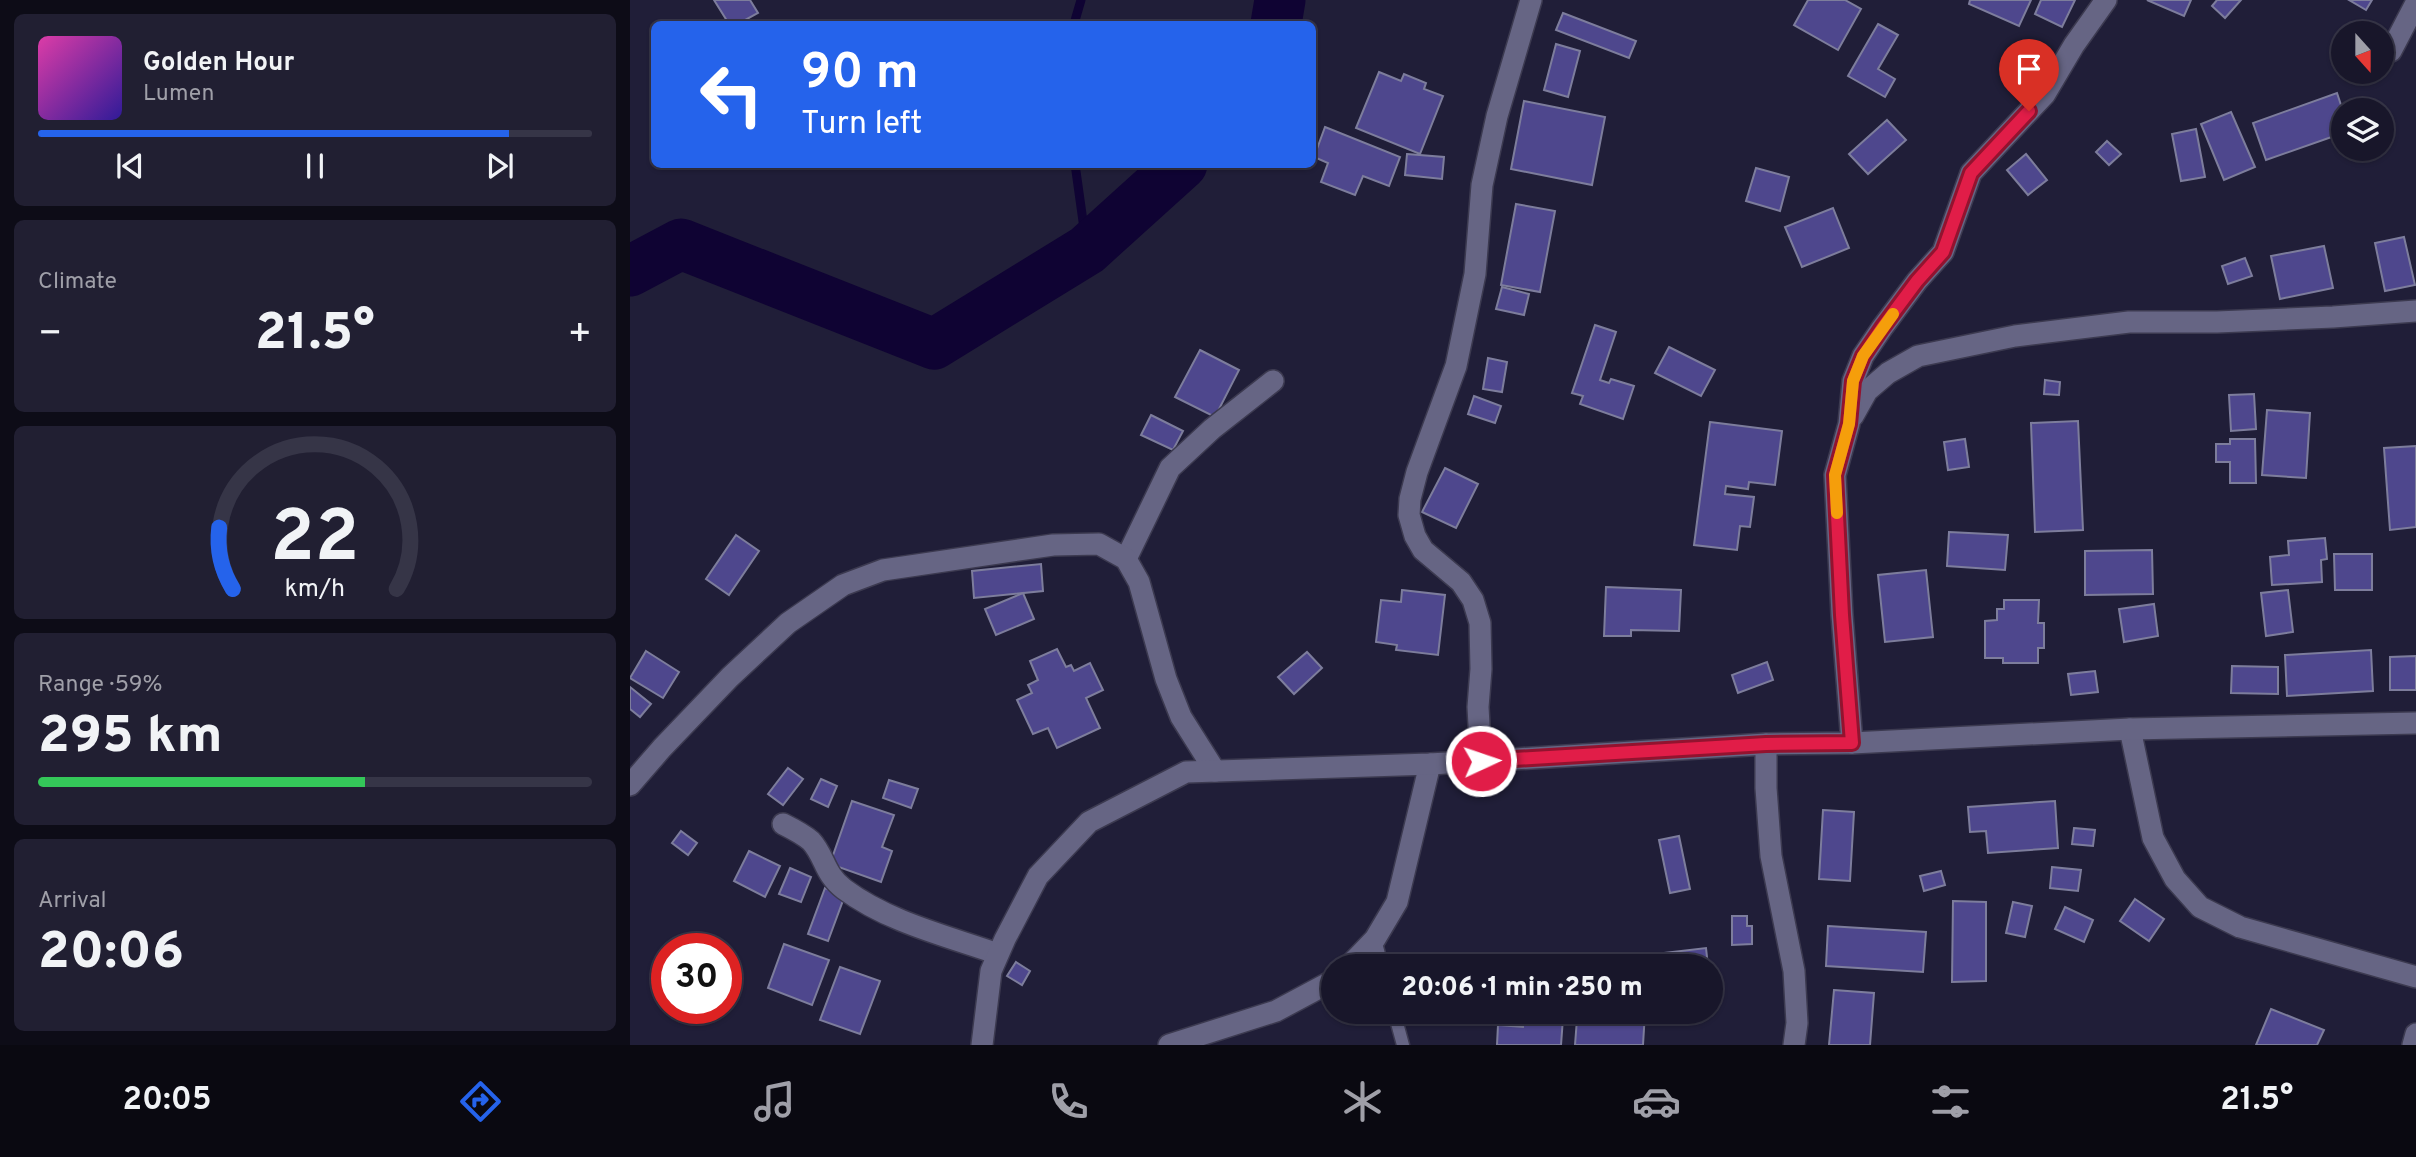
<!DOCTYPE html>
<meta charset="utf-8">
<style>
body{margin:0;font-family:Overpass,sans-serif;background:#211f32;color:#f1f3f6;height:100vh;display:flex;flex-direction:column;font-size:26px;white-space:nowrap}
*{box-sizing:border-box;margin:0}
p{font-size:23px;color:#9f9fa8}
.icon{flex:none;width:38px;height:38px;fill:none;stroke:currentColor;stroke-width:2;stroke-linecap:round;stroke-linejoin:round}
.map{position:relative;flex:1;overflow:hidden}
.drawer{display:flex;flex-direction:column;gap:14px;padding:14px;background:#0d0c17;width:630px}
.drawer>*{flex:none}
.top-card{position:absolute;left:21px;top:21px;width:665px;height:147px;border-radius:10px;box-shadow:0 2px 5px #0004,0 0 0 2px #363547;background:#2563eb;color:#fff;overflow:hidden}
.needle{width:46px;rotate:159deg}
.buttons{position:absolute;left:1701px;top:21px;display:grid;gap:14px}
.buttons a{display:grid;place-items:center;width:63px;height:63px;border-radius:50%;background:#18162a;box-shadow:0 2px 5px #0004,0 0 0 2px #363547;font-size:35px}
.speed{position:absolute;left:21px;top:933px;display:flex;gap:14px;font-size:35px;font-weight:700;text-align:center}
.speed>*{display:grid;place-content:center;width:91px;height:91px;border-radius:50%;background:#18162a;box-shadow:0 2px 5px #0004,0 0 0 2px #363547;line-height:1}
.speed .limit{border:10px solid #d22;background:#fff;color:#111}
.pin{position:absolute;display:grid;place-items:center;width:60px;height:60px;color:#fff;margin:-72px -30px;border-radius:50% 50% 50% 0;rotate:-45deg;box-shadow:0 0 7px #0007}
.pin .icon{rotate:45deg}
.me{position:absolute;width:77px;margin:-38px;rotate:87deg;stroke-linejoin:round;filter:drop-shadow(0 0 5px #0008)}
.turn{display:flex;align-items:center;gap:24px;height:147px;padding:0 35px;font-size:32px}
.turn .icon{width:91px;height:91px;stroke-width:2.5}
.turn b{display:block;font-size:49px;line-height:60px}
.big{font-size:52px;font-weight:800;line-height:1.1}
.drawer .card{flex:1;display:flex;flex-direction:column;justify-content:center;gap:10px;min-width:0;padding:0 24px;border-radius:10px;background:#211f32}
.drawer .dial{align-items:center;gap:0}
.dial svg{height:182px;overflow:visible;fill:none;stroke:#363547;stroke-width:7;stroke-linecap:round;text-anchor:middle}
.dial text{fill:#f1f3f6;stroke:none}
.song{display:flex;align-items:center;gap:21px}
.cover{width:84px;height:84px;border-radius:10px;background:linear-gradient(135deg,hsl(320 70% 55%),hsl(250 70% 35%))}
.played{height:7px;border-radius:4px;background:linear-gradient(90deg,#2563eb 85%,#363547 85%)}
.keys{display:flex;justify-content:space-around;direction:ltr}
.heat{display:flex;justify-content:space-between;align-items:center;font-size:38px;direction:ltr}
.charge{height:10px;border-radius:5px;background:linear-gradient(90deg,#34c759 59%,#363547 0)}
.trip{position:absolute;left:691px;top:954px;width:402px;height:70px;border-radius:35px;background:#18162a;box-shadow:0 2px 5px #0004,0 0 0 2px #363547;font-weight:800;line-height:70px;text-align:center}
.dock{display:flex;height:112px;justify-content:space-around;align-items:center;background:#0a0911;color:#9f9fa8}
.dock .icon{width:49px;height:49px}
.dock .active{color:#2563eb}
.dock b{font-size:32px;color:#f1f3f6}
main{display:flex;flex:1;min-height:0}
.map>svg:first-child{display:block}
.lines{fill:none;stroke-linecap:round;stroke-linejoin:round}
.stream{stroke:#0f0333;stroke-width:9}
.river{stroke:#0f0333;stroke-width:51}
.building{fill:#4e478d;stroke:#7d7d9c;stroke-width:2}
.lane-casing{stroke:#3c3a50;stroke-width:15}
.street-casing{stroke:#3c3a50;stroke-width:24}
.lane{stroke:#666584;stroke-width:12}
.street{stroke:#666584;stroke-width:21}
.route-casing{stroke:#92132f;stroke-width:18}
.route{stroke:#e11d48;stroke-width:12}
.slow{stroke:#f59e0b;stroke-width:12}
</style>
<main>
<section class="drawer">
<div class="card">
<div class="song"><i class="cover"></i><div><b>Golden Hour</b><p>Lumen</p></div></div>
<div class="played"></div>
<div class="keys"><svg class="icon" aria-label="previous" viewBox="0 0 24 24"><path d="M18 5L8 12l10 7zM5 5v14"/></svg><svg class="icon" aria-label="pause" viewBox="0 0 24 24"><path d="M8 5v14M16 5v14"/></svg><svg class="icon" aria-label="next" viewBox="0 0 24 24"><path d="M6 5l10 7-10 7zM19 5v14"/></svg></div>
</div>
<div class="card"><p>Climate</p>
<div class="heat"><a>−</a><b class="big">21.5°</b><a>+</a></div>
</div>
<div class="card dial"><svg viewBox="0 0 100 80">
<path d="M14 69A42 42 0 1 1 86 69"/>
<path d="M14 69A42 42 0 0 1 8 42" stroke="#2563eb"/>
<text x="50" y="56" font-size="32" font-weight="700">22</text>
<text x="50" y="72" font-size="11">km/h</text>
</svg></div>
<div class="card"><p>Range · 59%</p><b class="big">295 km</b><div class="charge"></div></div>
<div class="card"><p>Arrival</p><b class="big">20:06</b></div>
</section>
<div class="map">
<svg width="1786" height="1045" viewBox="0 0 1786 1045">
<rect width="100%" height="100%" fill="#201e38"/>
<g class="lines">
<g class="stream">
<polyline points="444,24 451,0"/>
<polyline points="445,164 457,250"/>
</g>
<g class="river">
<polyline points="646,24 650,0"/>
<polyline points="0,271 51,244 304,344 457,250 552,164"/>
</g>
</g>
<g class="building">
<polygon points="84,0 120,0 128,13 108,24 99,24"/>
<polygon points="1178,0 1215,0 1231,9 1208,50 1164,25"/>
<polygon points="1340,0 1401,0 1389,26 1339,4"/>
<polygon points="1411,0 1445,0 1432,27 1405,14"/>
<polygon points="1517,0 1561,0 1554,16"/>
<polygon points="1587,0 1611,0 1595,18 1582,6"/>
<polygon points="1719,0 1742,0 1736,10"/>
<polygon points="933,13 1006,41 999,58 926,30"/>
<polygon points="1248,24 1268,35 1248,69 1265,79 1255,97 1218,76"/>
<polygon points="926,44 950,51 938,97 914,90"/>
<polygon points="749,72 771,81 774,74 796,83 794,89 813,96 790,154 726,128"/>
<polygon points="1707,93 1713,111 1713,133 1636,160 1623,123"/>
<polygon points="894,101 975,117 962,185 881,169"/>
<polygon points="1601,112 1625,167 1594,180 1571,124"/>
<polygon points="1257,120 1276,140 1238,174 1219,154"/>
<polygon points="695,127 770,157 759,186 733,176 725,195 691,182 698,163 684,157"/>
<polygon points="1566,129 1575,177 1551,181 1542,134"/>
<polygon points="1477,141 1491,154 1479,165 1466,152"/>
<polygon points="777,154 814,157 812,179 775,175"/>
<polygon points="1396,154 1417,180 1398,195 1377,170"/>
<polygon points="1126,168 1159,177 1150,211 1116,201"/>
<polygon points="886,204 925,211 910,292 871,285"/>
<polygon points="1203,208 1219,248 1172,267 1155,227"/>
<polygon points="1774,237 1785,285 1755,291 1745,243"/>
<polygon points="1694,246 1703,288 1650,299 1641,256"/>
<polygon points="1615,258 1622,276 1598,284 1592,266"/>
<polygon points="872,287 899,294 894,315 866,309"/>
<polygon points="965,325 986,332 970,380 979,383 981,379 1004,386 993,419 950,404 953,396 942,393"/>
<polygon points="1039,347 1085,370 1071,396 1025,373"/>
<polygon points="570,350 609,370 585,417 545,397"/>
<polygon points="858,358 877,362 872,392 853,389"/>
<polygon points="1415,380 1430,382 1429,395 1414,394"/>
<polygon points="1624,394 1626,429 1601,431 1599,395"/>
<polygon points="844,396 871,406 865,423 838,414"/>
<polygon points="1637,410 1680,413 1676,478 1632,475"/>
<polygon points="521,415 553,431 543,450 511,435"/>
<polygon points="1448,421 1453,530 1405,532 1401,423"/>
<polygon points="1080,422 1152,431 1145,485 1119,482 1118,489 1096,486 1095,494 1124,497 1120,527 1110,526 1107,550 1064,545"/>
<polygon points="1335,439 1339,467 1318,470 1314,442"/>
<polygon points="1600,439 1625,439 1626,483 1600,483 1600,462 1586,462 1586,444 1600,444"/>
<polygon points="1786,446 1786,527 1760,530 1754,448"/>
<polygon points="815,468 848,484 826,528 792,512"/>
<polygon points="1319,532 1378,535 1375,570 1317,566"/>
<polygon points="106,535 129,551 99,595 76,579"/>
<polygon points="1695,538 1697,559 1691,560 1692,582 1642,585 1640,557 1659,555 1658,541"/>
<polygon points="1522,550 1523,594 1455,595 1455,551"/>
<polygon points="1704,554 1742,554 1742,590 1705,590"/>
<polygon points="411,564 413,591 344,598 342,571"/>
<polygon points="1296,570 1303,637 1255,642 1248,575"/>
<polygon points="976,587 1051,590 1049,631 1001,630 1001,636 974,636"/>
<polygon points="772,590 815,595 808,655 766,650 767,645 746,642 751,600 771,602"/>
<polygon points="1658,590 1663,632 1636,636 1631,593"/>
<polygon points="393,593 404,619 366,635 355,609"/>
<polygon points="1374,600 1409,600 1408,623 1414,623 1414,648 1408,648 1408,663 1373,663 1373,658 1355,658 1355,621 1367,620 1367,609 1374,609"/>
<polygon points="1524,604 1528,636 1494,642 1489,609"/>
<polygon points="427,649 436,667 441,665 444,671 460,663 473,690 456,698 470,728 427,748 418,728 403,734 387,700 402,693 398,685 408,680 400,661"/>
<polygon points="1741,650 1743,691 1657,696 1655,655"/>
<polygon points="16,651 49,672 33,698 0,678"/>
<polygon points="677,652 692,668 664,694 648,677"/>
<polygon points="1786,656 1786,690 1760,690 1760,657"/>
<polygon points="1137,662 1143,680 1108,693 1102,675"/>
<polygon points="1602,666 1648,667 1648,694 1601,693"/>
<polygon points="1465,671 1468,692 1441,695 1438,674"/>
<polygon points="0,687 21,704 10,717 0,709"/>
<polygon points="158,768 173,779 153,805 138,794"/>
<polygon points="191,779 207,786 198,807 181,799"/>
<polygon points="259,780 288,789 281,808 253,798"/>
<polygon points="222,801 264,815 252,847 262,851 251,882 200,864"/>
<polygon points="1425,801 1428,848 1358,853 1356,831 1340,832 1338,807"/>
<polygon points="1193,810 1224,812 1220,881 1189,879"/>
<polygon points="1444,828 1465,830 1463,846 1442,844"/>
<polygon points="51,831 67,843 58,855 42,843"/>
<polygon points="1049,836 1060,889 1040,893 1029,840"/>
<polygon points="119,851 150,866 135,897 104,881"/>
<polygon points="1422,867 1451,870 1448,891 1420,888"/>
<polygon points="160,868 181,877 171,902 149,894"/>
<polygon points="1311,871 1315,885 1294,891 1290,876"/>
<polygon points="195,888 215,895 198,941 178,934"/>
<polygon points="1505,899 1534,919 1519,941 1490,921"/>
<polygon points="1323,901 1356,902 1356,981 1322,982"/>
<polygon points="1383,902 1402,906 1395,937 1376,933"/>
<polygon points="1435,907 1463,920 1454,942 1425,929"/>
<polygon points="1102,916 1117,916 1117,926 1122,926 1122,944 1102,945"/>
<polygon points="1198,926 1296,932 1293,972 1196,966"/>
<polygon points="154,944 199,960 182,1005 138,988"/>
<polygon points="1076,948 1078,966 1010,966 1009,956"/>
<polygon points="386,962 400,971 392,985 377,976"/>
<polygon points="210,967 250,981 230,1034 190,1020"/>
<polygon points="1204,990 1244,993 1240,1045 1199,1045"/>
<polygon points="1641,1009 1694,1030 1687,1045 1626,1045"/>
<polygon points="966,1012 1015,1012 1013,1045 945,1045 947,1019 966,1020"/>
<polygon points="894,1015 933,1018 931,1045 867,1045 868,1025 893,1027"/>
</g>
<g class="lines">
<defs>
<g id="lane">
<polyline points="745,939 752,966"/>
<polyline points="764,1012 773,1045"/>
</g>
<g id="street">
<polyline points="1761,51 1786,3"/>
<polyline points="1223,416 1237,391 1258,373 1288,356 1385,336 1499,322 1587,322 1703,317 1786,311"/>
<polyline points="496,559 540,468 582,429 643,381"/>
<polyline points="1500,729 1523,838 1545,879 1570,907 1610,927 1786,977"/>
<polyline points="1222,743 1212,615 1205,475 1219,424 1223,381 1233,356 1252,328 1287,281 1313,252 1341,173 1415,94 1444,45 1476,0"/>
<polyline points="1136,744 1136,788 1141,856 1164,971 1167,1023 1164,1045"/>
<polyline points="851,761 848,707 851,669 850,623 843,600 831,582 793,550 785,536 779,515 780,499 787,472 826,366 845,274 852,185 867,116 901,0"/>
<polyline points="0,785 32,748 100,677 158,623 213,585 253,570 423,545 469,544 496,559 509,582 536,679 551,717 585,771"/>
<path d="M153,824C163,829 173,834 181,841C195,856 194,874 214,889C258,922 317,936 368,954"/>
<polyline points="719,966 745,939 767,902 800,764"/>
<polyline points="352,1045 361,971 375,939 408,876 459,822 556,772 800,764 1136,744 1222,743 1500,729 1786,723"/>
<polyline points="539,1045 646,1011 704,980"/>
<polyline points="1783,1045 1786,1034"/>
</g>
</defs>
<use href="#lane" class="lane-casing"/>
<use href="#street" class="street-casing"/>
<use href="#lane" class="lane"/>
<use href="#street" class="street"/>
</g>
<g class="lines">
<defs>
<polyline id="route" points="851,761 1136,744 1222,743 1212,615 1205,475 1219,424 1223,381 1233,356 1252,328 1287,281 1313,252 1341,173 1399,111"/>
</defs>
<use href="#route" class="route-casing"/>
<use href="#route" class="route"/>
<polyline class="slow" points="1207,513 1205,475 1219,424 1223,381 1233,356 1263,314"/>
</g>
</svg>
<div class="buttons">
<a><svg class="needle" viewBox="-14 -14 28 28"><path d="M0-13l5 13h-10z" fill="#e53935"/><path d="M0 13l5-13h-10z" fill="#9f9fa8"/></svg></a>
<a><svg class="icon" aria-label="layers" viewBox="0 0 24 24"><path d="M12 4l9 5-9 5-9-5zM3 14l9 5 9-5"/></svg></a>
</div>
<div class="speed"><div class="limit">30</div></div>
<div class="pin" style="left:1399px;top:111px;background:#d93025"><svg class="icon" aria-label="arrive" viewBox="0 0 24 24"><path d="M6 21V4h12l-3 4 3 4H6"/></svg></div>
<svg class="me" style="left:851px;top:761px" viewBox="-20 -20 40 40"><circle r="17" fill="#e11d48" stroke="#fff" stroke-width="3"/><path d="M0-11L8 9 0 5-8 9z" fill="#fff"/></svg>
<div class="trip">20:06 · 1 min · 250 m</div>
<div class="top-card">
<div class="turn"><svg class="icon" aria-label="left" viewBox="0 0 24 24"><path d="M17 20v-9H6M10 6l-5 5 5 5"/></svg><div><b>90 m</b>Turn left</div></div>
</div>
</div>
</main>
<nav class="dock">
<b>20:05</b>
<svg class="icon active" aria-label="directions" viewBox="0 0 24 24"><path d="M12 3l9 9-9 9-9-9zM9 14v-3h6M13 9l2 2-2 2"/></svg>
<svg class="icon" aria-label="music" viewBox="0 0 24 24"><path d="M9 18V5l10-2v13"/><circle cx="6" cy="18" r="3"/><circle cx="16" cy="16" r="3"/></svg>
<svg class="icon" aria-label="phone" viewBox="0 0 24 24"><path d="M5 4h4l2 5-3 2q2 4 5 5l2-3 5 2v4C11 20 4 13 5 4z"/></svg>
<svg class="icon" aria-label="climate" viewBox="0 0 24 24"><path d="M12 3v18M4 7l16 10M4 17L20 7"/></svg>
<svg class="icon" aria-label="car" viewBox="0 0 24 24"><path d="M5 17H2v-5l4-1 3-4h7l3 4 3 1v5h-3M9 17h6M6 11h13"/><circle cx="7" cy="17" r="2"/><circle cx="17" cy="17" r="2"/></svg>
<svg class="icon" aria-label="filters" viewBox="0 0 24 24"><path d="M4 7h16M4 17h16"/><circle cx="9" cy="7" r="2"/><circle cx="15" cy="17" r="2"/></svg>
<b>21.5°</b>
</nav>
